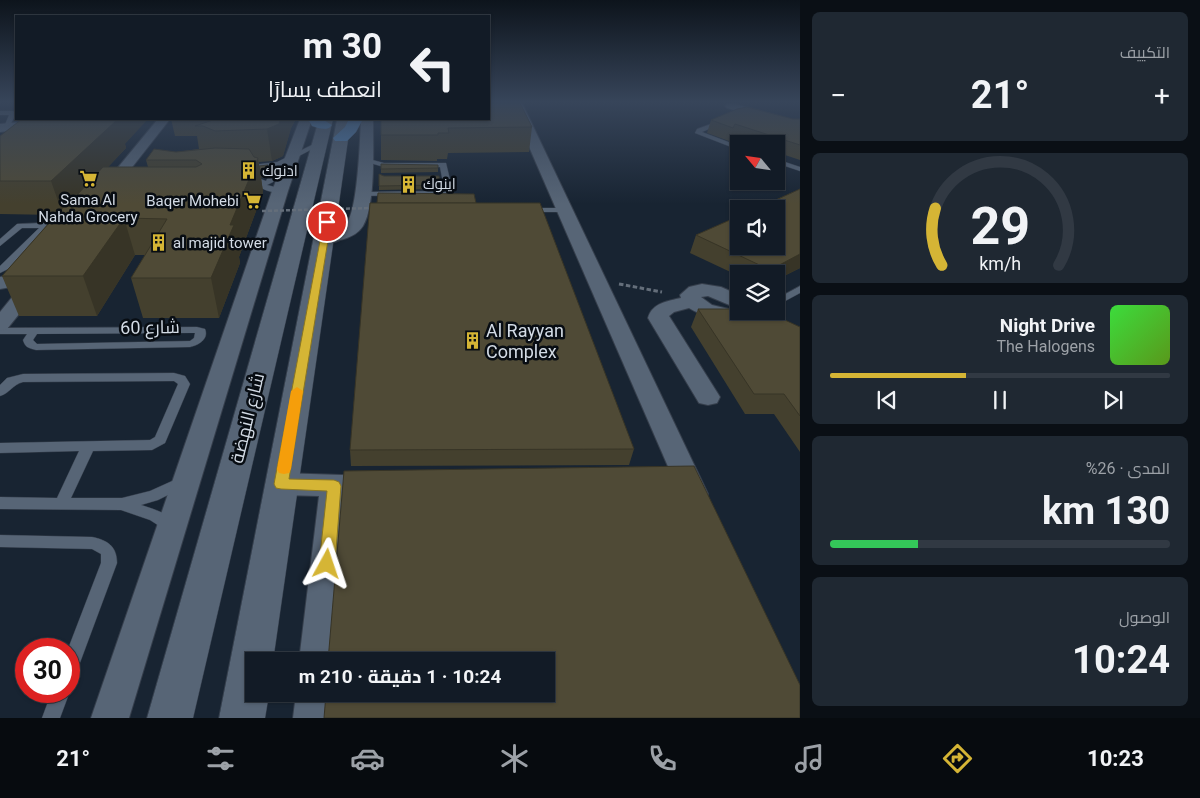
<!DOCTYPE html>
<html lang="ar">
<meta charset="utf-8">
<style>
body{margin:0;font-family:Roboto,Cairo,sans-serif;background:#1f2832;color:#f1f3f6;direction:rtl;height:100vh;display:flex;flex-direction:column;font-size:19px;white-space:nowrap}
*{box-sizing:border-box;margin:0}
p{font-size:16px;color:#9ca1a7}
.icon{flex:none;width:28px;height:28px;fill:none;stroke:currentColor;stroke-width:2;stroke-linecap:round;stroke-linejoin:round}
.map{position:relative;flex:1;overflow:hidden;direction:ltr}
.panel{display:flex;flex-direction:column;gap:12px;padding:12px;background:#0a0f15;width:400px}
.panel>*{flex:none}
.hud{position:absolute;left:15px;top:15px;width:475px;height:105px;border-radius:0px;box-shadow:0 1px 4px #0004,0 0 0 1px #313943;direction:rtl;background:#121b26;color:#f1f3f6;overflow:hidden}
.needle{width:32px;rotate:299deg}
.tools{position:absolute;left:730px;top:135px;display:grid;gap:10px}
.tools a{display:grid;place-items:center;width:55px;height:55px;border-radius:0px;background:#121b26;box-shadow:0 1px 4px #0004,0 0 0 1px #313943;font-size:25px}
.speed{position:absolute;left:15px;top:638px;display:flex;gap:10px;font-size:25px;font-weight:700;text-align:center}
.speed>*{display:grid;place-content:center;width:65px;height:65px;border-radius:50%;background:#121b26;box-shadow:0 1px 4px #0004,0 0 0 1px #313943;line-height:1}
.speed .limit{border:8px solid #d22;background:#fff;color:#111}
.pin{position:absolute;display:grid;place-items:center;width:42px;height:42px;color:#fff;margin:-21px;border:2px solid #fff;border-radius:50%;box-shadow:0 1px 5px #0007}
.me{position:absolute;width:55px;margin:-28px;rotate:5deg;stroke-linejoin:round;filter:drop-shadow(0 0 4px #0008)}
.turn{display:flex;align-items:center;gap:18px;height:105px;padding:0 25px;font-size:22px}
.turn .icon{width:65px;height:65px;stroke-width:2.5}
.turn b{display:block;font-size:35px;line-height:42px}
.big{font-size:38px;font-weight:700;line-height:1.1}
.panel .tile{flex:1;display:flex;flex-direction:column;justify-content:center;gap:8px;min-width:0;padding:0 18px;border-radius:8px;background:#1f2832}
.panel .dial{align-items:center;gap:0}
.dial svg{height:130px;overflow:visible;fill:none;stroke:#313943;stroke-width:7;stroke-linecap:round;text-anchor:middle}
.dial text{fill:#f1f3f6;stroke:none}
.song{display:flex;align-items:center;gap:15px}
.cover{width:60px;height:60px;border-radius:8px;background:linear-gradient(135deg,hsl(120 70% 55%),hsl(90 70% 35%))}
.played{height:5px;border-radius:2px;background:linear-gradient(90deg,#d5b535 40%,#313943 40%)}
.keys{display:flex;justify-content:space-around;direction:ltr}
.heat{display:flex;justify-content:space-between;align-items:center;font-size:28px;direction:ltr}
.charge{height:8px;border-radius:4px;background:linear-gradient(90deg,#34c759 26%,#313943 0)}
.trip{position:absolute;left:245px;top:652px;width:310px;height:50px;border-radius:0px;background:#121b26;box-shadow:0 1px 4px #0004,0 0 0 1px #313943;font-weight:700;line-height:50px;text-align:center;direction:rtl}
.menu{display:flex;height:80px;justify-content:space-around;align-items:center;background:#070b0f;color:#9ca1a7}
.menu .icon{width:35px;height:35px}
.menu .active{color:#d5b535}
.menu b{font-size:22px;color:#f1f3f6}
main{display:flex;flex:1;min-height:0}
.map>svg:first-child{display:block}
.lines{fill:none;stroke-linecap:round;stroke-linejoin:round}
.service-casing{stroke:#353e4b;stroke-width:1}
.minor-casing{stroke:#353e4b;stroke-width:2}
.secondary-casing{stroke:#353e4b;stroke-width:1}
.motorway-casing{stroke:#353e4b;stroke-width:1}
.path{stroke:#646e7a;stroke-width:3;stroke-dasharray:4.5 2.5;stroke-linecap:butt}
.service{fill:#576576;fill-rule:evenodd}
.minor{fill:#576576;fill-rule:evenodd}
.secondary{fill:#576576;fill-rule:evenodd}
.motorway{fill:#5485b9;fill-rule:evenodd}
.path-bridge{stroke:#646e7a;stroke-width:2.5;stroke-dasharray:4 2;stroke-linecap:butt}
.wall{fill:#44402e}
.shaded-wall{fill:#373426}
.building{fill:#4f4a36;stroke:#373426}
.route{fill:#d5b535;stroke:#8a7622}
.slow{fill:#f59e0b}
.labels{text-anchor:middle;dominant-baseline:central;stroke-width:5;stroke-linejoin:round;paint-order:stroke}
.far-poi-label{font-size:15px;fill:#d3dbe5;stroke:#080d13;text-anchor:start}
.street-label{font-size:18px;fill:#d3dbe5;stroke:#080d13}
.poi-label{font-size:18px;fill:#d3dbe5;stroke:#080d13;text-anchor:start}
</style>
<main>
<section class="panel">
<div class="tile"><p>التكييف</p>
<div class="heat"><a>−</a><b class="big">21°</b><a>+</a></div>
</div>
<div class="tile dial"><svg viewBox="0 0 100 80">
<path d="M14 69A42 42 0 1 1 86 69"/>
<path d="M14 69A42 42 0 0 1 10 34" stroke="#d5b535"/>
<text x="50" y="56" font-size="32" font-weight="700">29</text>
<text x="50" y="72" font-size="11">km/h</text>
</svg></div>
<div class="tile">
<div class="song"><i class="cover"></i><div><b>Night Drive</b><p>The Halogens</p></div></div>
<div class="played"></div>
<div class="keys"><svg class="icon" aria-label="previous" viewBox="0 0 24 24"><path d="M18 5L8 12l10 7zM5 5v14"/></svg><svg class="icon" aria-label="pause" viewBox="0 0 24 24"><path d="M8 5v14M16 5v14"/></svg><svg class="icon" aria-label="next" viewBox="0 0 24 24"><path d="M6 5l10 7-10 7zM19 5v14"/></svg></div>
</div>
<div class="tile"><p>المدى · 26%</p><b class="big">130 km</b><div class="charge"></div></div>
<div class="tile"><p>الوصول</p><b class="big">10:24</b></div>
</section>
<div class="map">
<svg width="800" height="718" viewBox="0 0 800 718">
<rect width="100%" height="100%" fill="#182432"/>
<g class="lines">
<defs>
<g id="service">
<polygon points="0,111 13,111 16,113 9,128 4,127 9,115 0,115"/>
<polygon points="722,120 727,121 702,132 739,146 739,150 695,133 697,129"/>
<path d="M318,142L321,144L320,145L280,166L273,182L267,185L283,189V193C274,193 259,191 257,181L249,178L253,176L266,181L273,167L255,169H252V165L277,162Z"/>
<polygon points="365,158 384,163 446,163 452,188 449,193 438,195 358,196 358,192 361,192 438,191 444,188 440,167 384,167 363,161 363,159"/>
<polygon points="776,159 800,167 800,171 776,163"/>
<polygon points="525,208 564,208 568,210 564,212 525,212"/>
<polygon points="62,222 66,225 65,227 49,228 10,268 0,273 0,266 39,228 22,228 0,246 0,239 17,224"/>
<polygon points="800,286 800,293 776,306 776,299"/>
<path d="M197,327L205,329C209,339 199,345 190,347L36,350C28,348 25,347 23,340L27,334H0V328ZM195,333L194,338L190,341L37,344L33,340L37,334Z"/>
<path d="M174,373L185,376L190,384L165,443L152,450L93,451L71,498H122L150,491L181,477L186,478L188,482L186,486L158,500L141,505C153,509 173,514 179,527L177,531L172,533L167,531L150,520L121,510L0,509V497L57,498L79,451L0,453V443L150,440L155,437L178,384L174,381L23,382C12,385 10,393 0,396V385L7,378L23,374Z"/>
<path d="M0,535L92,537C107,540 117,546 117,563L75,676L69,679L68,649L101,563V554L92,549L0,547Z"/>
<polygon points="69,688 70,691 60,718 42,718 52,691 69,691"/>
</g>
<g id="minor">
<polygon points="510,103 522,103 708,494 704,502 694,505 684,502 680,494"/>
<polygon points="735,104 800,122 800,130 727,108 725,106 727,104"/>
<polygon points="51,119 89,119 83,123 0,132 0,124"/>
<polygon points="158,119 170,119 111,194 101,194 98,191 101,188"/>
<polygon points="300,119 312,119 288,191 129,718 91,718 272,191"/>
<path d="M361,119H373C373,145 376,205 363,226C358,234 349,238 340,240C333,243 326,245 318,243L315,239C321,230 338,233 346,224C358,211 360,139 361,119Z"/>
<polygon points="34,271 41,273 43,277 41,280 44,283 7,329 0,331 0,312 22,285 0,289 0,277"/>
<path d="M702,284L721,287L739,295V309L708,296L701,297L712,305L741,312L744,316L741,320C726,324 702,316 689,308L674,312L669,316L720,397L717,403L708,405L699,403L648,318C652,303 668,301 681,298L680,295L689,287Z"/>
<polygon points="281,473 372,476 382,479 386,487 382,495 372,498 347,497 335,661 299,661 319,496 281,495 271,492 267,484 271,476"/>
<polygon points="296,694 332,694 331,718 293,718"/>
</g>
<g id="secondary">
<polygon points="319,119 333,119 193,718 147,718"/>
<polygon points="337,119 351,119 273,661 254,661 254,694 269,694 265,718 219,718"/>
</g>
<g id="motorway">
<path d="M308,119H322L332,125L329,128C323,130 318,128 312,126Z"/>
<polygon points="349,119 363,119 356,132 347,141 335,141 333,138 345,127"/>
</g>
</defs>
<use href="#service" class="service-casing"/>
<use href="#minor" class="minor-casing"/>
<use href="#secondary" class="secondary-casing"/>
<use href="#motorway" class="motorway-casing"/>
<polyline class="path" points="619,284 662,292"/>
<use href="#service" class="service"/>
<use href="#minor" class="minor"/>
<use href="#secondary" class="secondary"/>
<use href="#motorway" class="motorway"/>
<polyline class="path-bridge" points="262,211 372,208"/>
</g>
<g class="wall">
<polygon points="171,119 296,119 291,128 283,156 272,161 259,162 259,166 268,165 269,169 263,178 261,177 263,192 239,257 240,263 219,318 143,318 131,278 145,255 135,255 97,316 19,316 2,276 56,215 0,214 0,136 125,144 126,148 108,167 148,167 146,160 176,152 199,149 197,136 175,136"/>
<polygon points="381,119 532,127 529,152 448,153 447,159 437,159 437,161 381,160"/>
<polygon points="793,119 800,119 800,160 776,152 776,144 752,144 731,136 729,141 707,133 711,120"/>
<polygon points="381,164 438,168 438,172 381,173"/>
<polygon points="384,176 439,176 440,188 438,189 379,190 379,186"/>
<polygon points="800,189 800,268 776,280 776,274 739,274 739,276 690,253 696,235"/>
<polygon points="377,203 476,203 634,449 629,465 351,466 350,450"/>
<polygon points="698,309 800,327 800,452 774,414 745,414 691,327"/>
</g>
<g class="shaded-wall">
<polygon points="113,119 148,119 125,144 126,148 63,215 51,181"/>
<polygon points="281,119 296,119 291,128 283,156 272,161 267,129"/>
<polygon points="258,158 263,192 239,257 240,263 219,318 211,278 230,225"/>
<polygon points="268,165 269,169 263,178 263,174"/>
<polygon points="440,184 440,188 438,189 438,185"/>
<polygon points="124,218 135,255 97,316 83,276"/>
<polygon points="800,254 800,268 776,280 776,274 768,274 770,270"/>
</g>
<g class="building">
<polygon points="489,103 520,103 532,127 448,128 449,133 438,133 438,135 381,135 381,119 489,119"/>
<polygon points="747,107 793,119 800,119 800,145 735,124 733,128 711,120 737,109"/>
<polygon points="22,119 118,119 51,181 0,181 0,136"/>
<polygon points="216,119 281,119 279,124 267,129 215,131 203,126 195,126"/>
<polygon points="215,148 249,149 254,157 258,158 230,225 234,225 211,278 131,278 167,219 124,218 83,276 2,276 74,195 77,195 103,167 196,167 202,164 196,160 146,160 154,149 176,152"/>
<polygon points="381,164 438,165 438,168 381,169"/>
<polygon points="268,165 263,174 260,172 259,166"/>
<polygon points="379,174 384,176 439,176 440,184 438,185 379,186"/>
<polygon points="800,189 800,254 770,270 696,235 739,216 739,246 776,246 776,209 756,209"/>
<polygon points="378,193 474,194 476,203 377,203"/>
<polygon points="370,203 540,203 634,449 350,450"/>
<polygon points="698,309 739,309 739,311 762,311 772,314 800,327 800,416 784,394 754,394"/>
<polygon points="694,466 800,685 800,718 324,718 326,694 546,694 546,661 328,661 344,471"/>
</g>
<linearGradient id="sky" x2="0" y2="1"><stop stop-color="#0d141c"/><stop offset="0.5" stop-color="#37455a"/><stop offset="1" stop-color="#37455a" stop-opacity="0"/></linearGradient>
<rect width="800" height="204" fill="url(#sky)"/>
<polygon class="route" points="324,220 331,222 289,479 334,480 339,482 341,486 335,564 332,569 327,571 321,569 319,564 327,491 281,489 276,488 274,484"/>
<polygon class="slow" points="297,387 303,391 291,469 289,473 284,474 279,473 277,469 291,391"/>
<defs>
<symbol id="building-bare" viewBox="-9 -9 18 18"><path d="M-4-6H4V6H1V3H-1V6H-4ZM-2.5-4.3h1.7v1.8h-1.7ZM.8-4.3h1.7v1.8H.8ZM-2.5-1h1.7V.8h-1.7ZM.8-1h1.7V.8H.8Z" fill="#d5b535" stroke="#080d13" stroke-width="2.5" paint-order="stroke"/></symbol>
<symbol id="supermarket-bare" viewBox="-9 -9 18 18"><path d="M-6-5.5h2.5l.6 2H6L4.5 2H-2.5L-4.4-4H-6ZM-1.5 3.2a1.3 1.3 0 1 0 .1 0ZM3 3.2a1.3 1.3 0 1 0 .1 0Z" fill="#d5b535" stroke="#080d13" stroke-width="2.5" paint-order="stroke"/></symbol>
</defs>
<g fill-rule="evenodd">
<use href="#building-bare" x="236" y="158" width="25" height="25"/>
<use href="#supermarket-bare" x="76" y="166" width="25" height="25"/>
<use href="#building-bare" x="396" y="172" width="25" height="25"/>
<use href="#supermarket-bare" x="240" y="188" width="25" height="25"/>
<use href="#building-bare" x="146" y="230" width="25" height="25"/>
<use href="#building-bare" x="460" y="328" width="25" height="25"/>
</g>
<g class="labels">
<g class="far-poi-label">
<text x="262" y="171">ادنوك</text>
<text x="423" y="184">اينوك</text>
<text x="88" y="200" text-anchor="middle">Sama Al<tspan x="88" dy="17">Nahda Grocery</tspan></text>
<text x="239" y="201" text-anchor="end">Baqer Mohebi</text>
<text x="173" y="243">al majid tower</text>
</g>
<g class="street-label">
<text transform="translate(150 327) rotate(-1)">شارع 60</text>
<text transform="translate(247 418) rotate(-76)">شارع النهضة</text>
</g>
<g class="poi-label">
<text x="486" y="330">Al Rayyan<tspan x="486" dy="21">Complex</tspan></text>
</g>
</g>
</svg>
<div class="tools">
<a><svg class="needle" viewBox="-14 -14 28 28"><path d="M0-13l5 13h-10z" fill="#e53935"/><path d="M0 13l5-13h-10z" fill="#9ca1a7"/></svg></a>
<a><svg class="icon" aria-label="sound" viewBox="0 0 24 24"><path d="M4 9h4l5-4v14l-5-4H4zM17 9q2 3 0 6"/></svg></a>
<a><svg class="icon" aria-label="layers" viewBox="0 0 24 24"><path d="M12 4l9 5-9 5-9-5zM3 14l9 5 9-5"/></svg></a>
</div>
<div class="speed"><div class="limit">30</div></div>
<div class="pin" style="left:327px;top:222px;background:#d93025"><svg class="icon" aria-label="arrive" viewBox="0 0 24 24"><path d="M6 21V4h12l-3 4 3 4H6"/></svg></div>
<svg class="me" style="left:327px;top:564px" viewBox="-20 -20 40 40"><path d="M0-17L14 15 0 8-14 15z" fill="#d5b535" stroke="#fff" stroke-width="4"/></svg>
<div class="trip">10:24 · 1 دقيقة · 210 m</div>
<div class="hud">
<div class="turn"><svg class="icon" aria-label="left" viewBox="0 0 24 24"><path d="M17 20v-9H6M10 6l-5 5 5 5"/></svg><div><b>30 m</b>انعطف يسارًا</div></div>
</div>
</div>
</main>
<nav class="menu">
<b>10:23</b>
<svg class="icon active" aria-label="directions" viewBox="0 0 24 24"><path d="M12 3l9 9-9 9-9-9zM9 14v-3h6M13 9l2 2-2 2"/></svg>
<svg class="icon" aria-label="music" viewBox="0 0 24 24"><path d="M9 18V5l10-2v13"/><circle cx="6" cy="18" r="3"/><circle cx="16" cy="16" r="3"/></svg>
<svg class="icon" aria-label="phone" viewBox="0 0 24 24"><path d="M5 4h4l2 5-3 2q2 4 5 5l2-3 5 2v4C11 20 4 13 5 4z"/></svg>
<svg class="icon" aria-label="climate" viewBox="0 0 24 24"><path d="M12 3v18M4 7l16 10M4 17L20 7"/></svg>
<svg class="icon" aria-label="car" viewBox="0 0 24 24"><path d="M5 17H2v-5l4-1 3-4h7l3 4 3 1v5h-3M9 17h6M6 11h13"/><circle cx="7" cy="17" r="2"/><circle cx="17" cy="17" r="2"/></svg>
<svg class="icon" aria-label="filters" viewBox="0 0 24 24"><path d="M4 7h16M4 17h16"/><circle cx="9" cy="7" r="2"/><circle cx="15" cy="17" r="2"/></svg>
<b>21°</b>
</nav>
